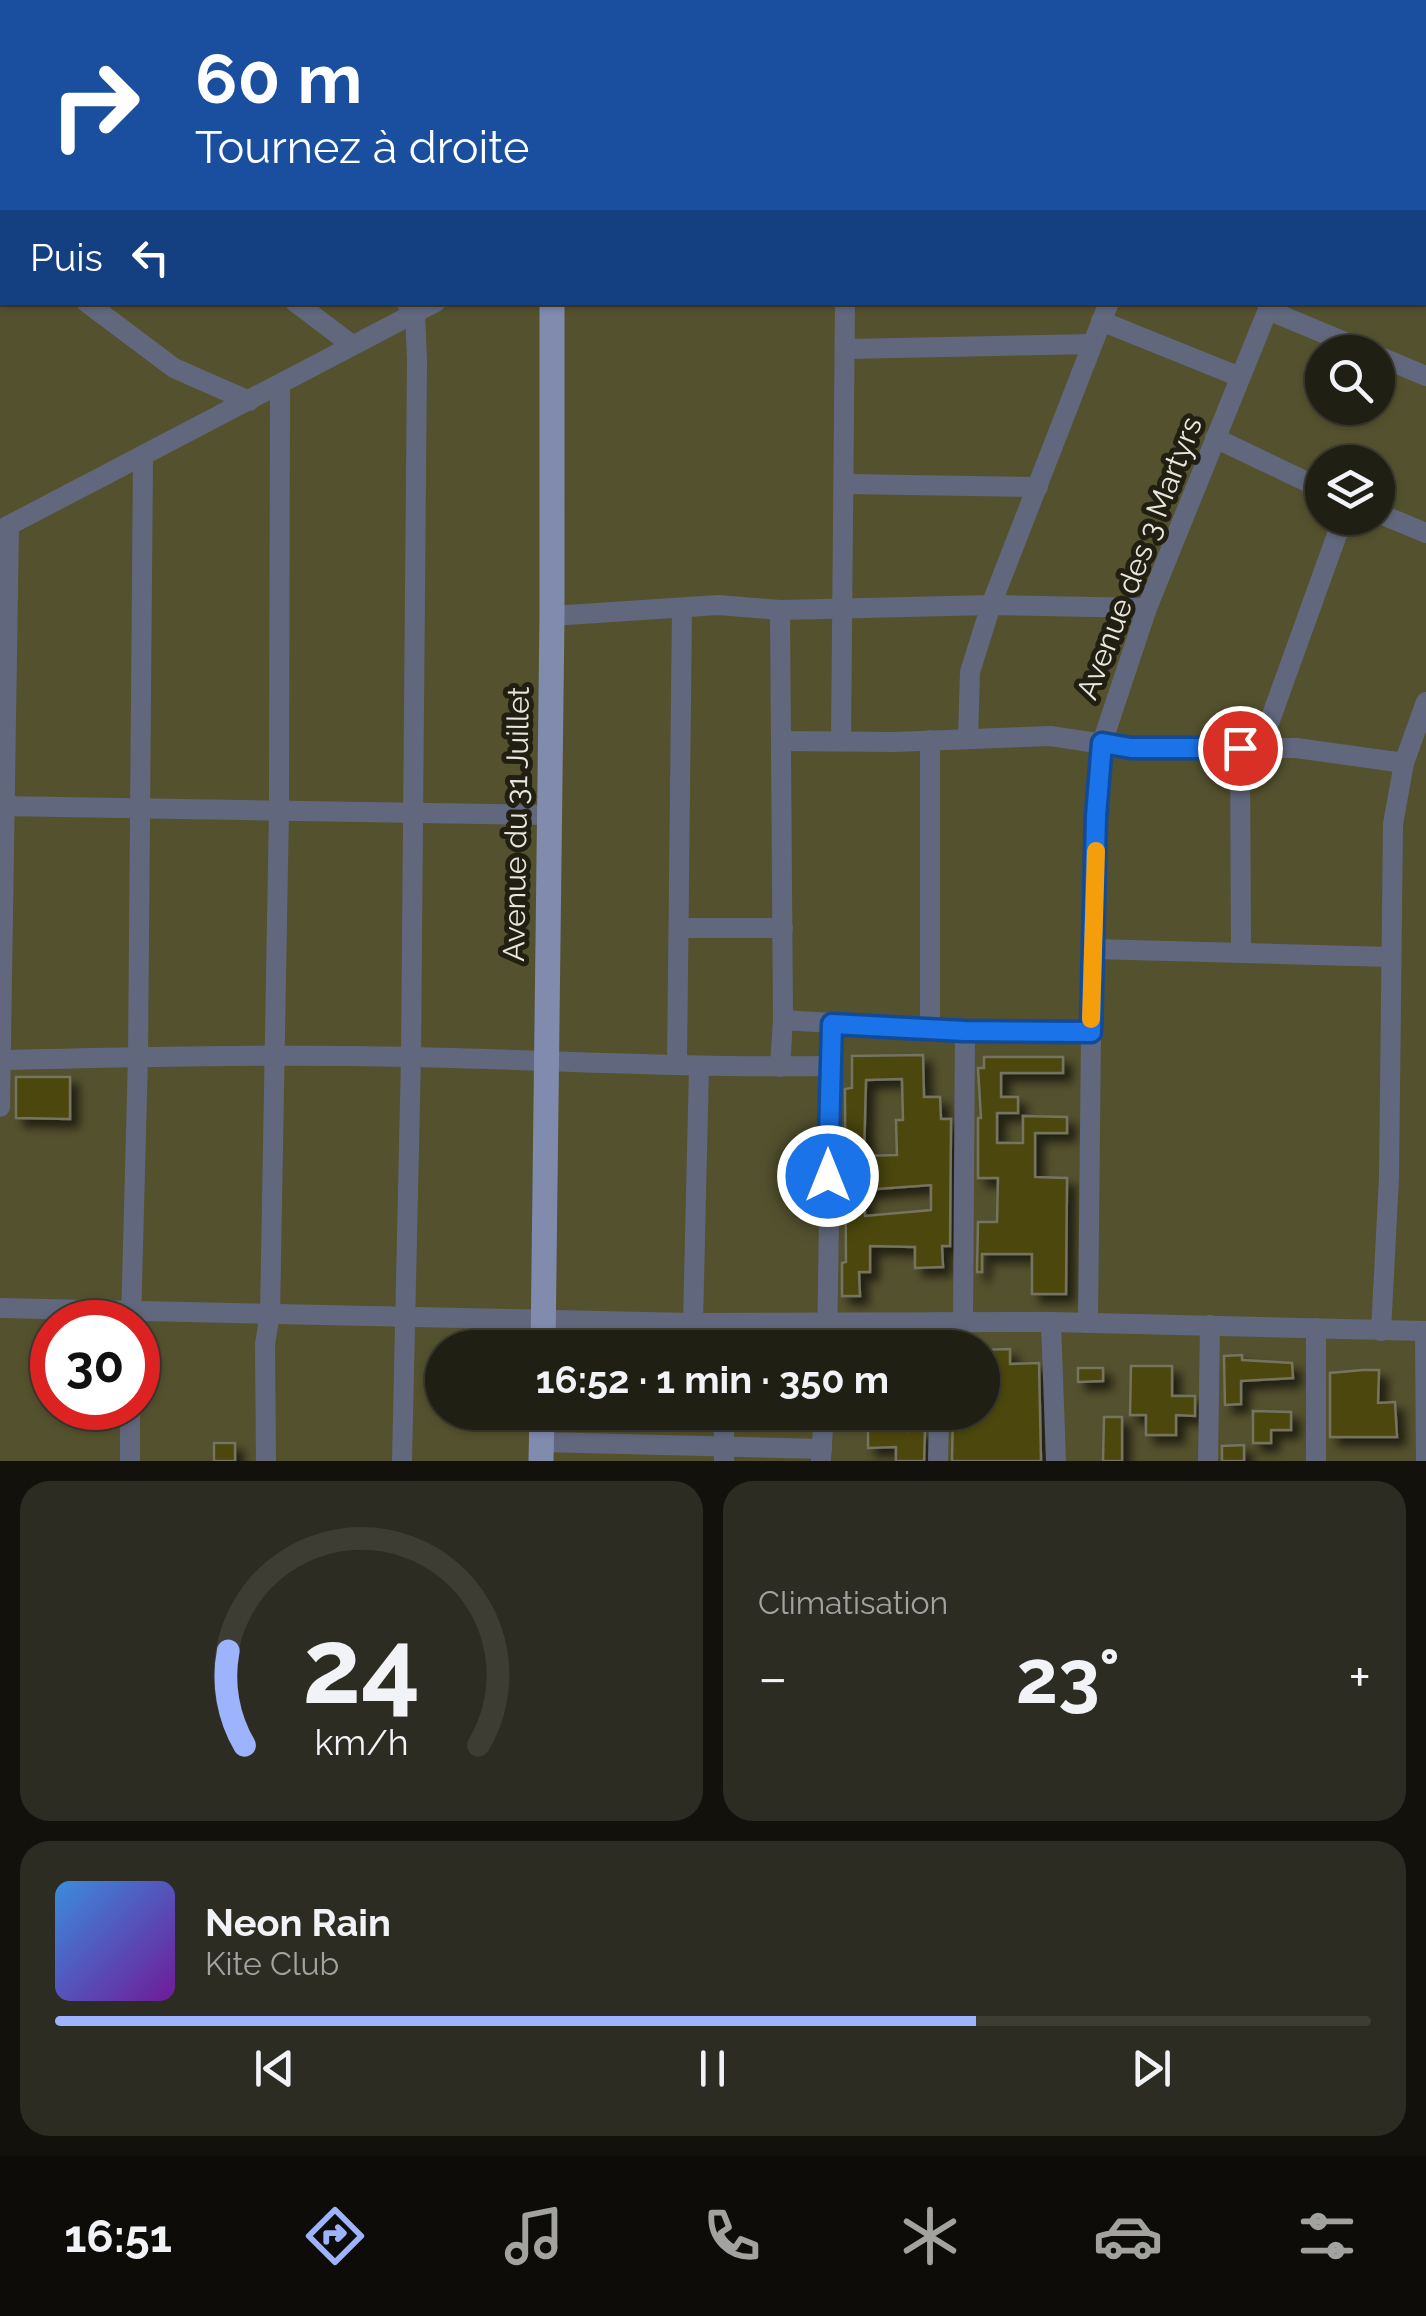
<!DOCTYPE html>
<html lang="fr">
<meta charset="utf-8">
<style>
body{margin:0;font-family:Raleway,sans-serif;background:#2d2c22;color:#f1f3f6;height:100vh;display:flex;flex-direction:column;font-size:38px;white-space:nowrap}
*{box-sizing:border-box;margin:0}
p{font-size:32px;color:#a2a2a0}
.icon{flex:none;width:55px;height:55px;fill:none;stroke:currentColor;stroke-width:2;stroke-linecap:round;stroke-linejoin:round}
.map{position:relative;height:1461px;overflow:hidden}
.drawer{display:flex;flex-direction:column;gap:20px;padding:20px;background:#12110b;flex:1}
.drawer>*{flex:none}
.guide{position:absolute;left:0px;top:0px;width:1428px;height:305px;box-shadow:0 2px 8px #0004,0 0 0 2px #3d3d34;background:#1a4fa0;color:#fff;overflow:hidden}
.fabs{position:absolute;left:1305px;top:335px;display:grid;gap:20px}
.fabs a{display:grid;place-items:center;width:90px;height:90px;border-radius:50%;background:#201f14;box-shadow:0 2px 8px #0004,0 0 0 2px #3d3d34;font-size:50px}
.speed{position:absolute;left:30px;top:1300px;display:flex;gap:20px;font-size:50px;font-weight:700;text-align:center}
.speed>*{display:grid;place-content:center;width:130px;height:130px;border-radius:50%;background:#201f14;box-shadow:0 2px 8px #0004,0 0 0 2px #3d3d34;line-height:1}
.speed .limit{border:15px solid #d22;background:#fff;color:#111}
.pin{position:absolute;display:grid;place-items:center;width:85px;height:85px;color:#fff;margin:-42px;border:5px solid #fff;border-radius:50%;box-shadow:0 2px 10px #0007}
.me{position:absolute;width:110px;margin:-55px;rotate:0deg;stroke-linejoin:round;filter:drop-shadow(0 0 8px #0008)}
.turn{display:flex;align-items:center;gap:35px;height:210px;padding:0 30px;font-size:45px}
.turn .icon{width:130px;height:130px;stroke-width:2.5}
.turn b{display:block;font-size:70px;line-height:85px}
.then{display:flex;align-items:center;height:95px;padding:0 30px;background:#0003;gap:20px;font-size:38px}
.big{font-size:75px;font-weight:700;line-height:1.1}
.drawer .widget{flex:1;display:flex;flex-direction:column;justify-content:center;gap:15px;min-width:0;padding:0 35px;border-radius:30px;background:#2d2c22}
.drawer .dial{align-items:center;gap:0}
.dial svg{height:260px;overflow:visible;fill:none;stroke:#3d3d34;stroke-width:7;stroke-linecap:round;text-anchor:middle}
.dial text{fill:#f1f3f6;stroke:none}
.song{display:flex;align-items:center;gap:30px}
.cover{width:120px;height:120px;border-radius:15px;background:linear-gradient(135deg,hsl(210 70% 55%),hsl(280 70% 35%))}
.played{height:10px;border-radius:5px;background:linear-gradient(90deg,#9eb3fd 70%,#3d3d34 70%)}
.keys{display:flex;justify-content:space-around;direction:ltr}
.heat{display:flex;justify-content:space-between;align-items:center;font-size:55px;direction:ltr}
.drawer .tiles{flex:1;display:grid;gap:20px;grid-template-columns:1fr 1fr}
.widget:last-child{grid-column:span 2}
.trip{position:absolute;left:425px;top:1330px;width:575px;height:100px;border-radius:50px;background:#201f14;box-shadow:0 2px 8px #0004,0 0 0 2px #3d3d34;font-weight:700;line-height:100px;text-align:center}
.tabs{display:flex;height:160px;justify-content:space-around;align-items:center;background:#0d0c08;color:#a2a2a0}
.tabs .icon{width:70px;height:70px}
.tabs .active{color:#9eb3fd}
.tabs b{font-size:45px;color:#f1f3f6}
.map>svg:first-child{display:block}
.green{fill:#54512e;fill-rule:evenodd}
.building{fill:#4c4607;stroke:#747362;stroke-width:2.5;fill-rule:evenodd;filter:url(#shadow)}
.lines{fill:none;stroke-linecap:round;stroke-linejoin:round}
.street{stroke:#61687d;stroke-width:20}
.secondary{stroke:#818bae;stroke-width:25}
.route-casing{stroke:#114b97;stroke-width:25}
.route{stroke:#1a73e8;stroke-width:18}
.slow{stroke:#f59e0b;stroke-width:18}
.labels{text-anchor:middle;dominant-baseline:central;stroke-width:10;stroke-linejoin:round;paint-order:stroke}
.street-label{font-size:30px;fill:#e8e7de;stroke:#211f11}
</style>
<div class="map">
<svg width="1426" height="1461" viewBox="0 0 1426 1461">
<defs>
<filter id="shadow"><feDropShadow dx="8" dy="8" stdDeviation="5" flood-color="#0009"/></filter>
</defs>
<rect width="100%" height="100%" fill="#2a291b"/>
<path class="green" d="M0,0H1426V1461H0ZM2,2H1425V302H2ZM1322,352H1378V408H1322ZM1322,462H1378V518H1322ZM52,1322H138V1408H52ZM442,1348H982V1412H442Z"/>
<g class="building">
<path d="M923,1055L924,1097H940L941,1119H951L950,1246H942L943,1267L915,1268V1247L870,1246V1272H859L860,1296H842V1263L846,1262L845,1089L852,1088V1056ZM902,1079L903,1120H896L897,1155L864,1156L866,1080ZM931,1185V1210L865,1216L864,1190Z"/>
<polygon points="984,1057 1063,1057 1063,1073 1001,1073 1001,1097 1018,1097 1018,1113 997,1113 997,1143 1023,1143 1023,1116 1067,1117 1067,1133 1035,1133 1035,1177 1067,1178 1066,1294 1032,1294 1032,1254 982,1254 982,1272 977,1272 978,1222 997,1222 998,1178 978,1178 978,1118 981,1118 978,1068 984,1068"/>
<polygon points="16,1077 70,1077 70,1119 16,1118"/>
<polygon points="1010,1349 1010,1364 1039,1363 1041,1461 952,1461 953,1412 982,1412 982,1350"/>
<polygon points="1242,1355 1242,1360 1292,1363 1293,1378 1241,1381 1241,1404 1225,1405 1224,1356"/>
<polygon points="1131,1366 1172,1366 1172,1396 1195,1396 1195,1416 1176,1415 1176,1435 1146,1435 1146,1415 1130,1415"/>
<polygon points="1078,1368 1103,1368 1103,1381 1078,1382"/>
<polygon points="1363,1370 1379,1370 1378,1403 1395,1402 1397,1437 1330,1437 1330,1373"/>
<polygon points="1253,1411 1291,1412 1291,1430 1271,1430 1271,1443 1253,1443"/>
<polygon points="868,1412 908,1412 908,1431 925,1430 924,1461 896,1461 896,1447 868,1448"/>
<polygon points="1104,1417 1122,1417 1122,1461 1103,1461"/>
<rect x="214" y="1443" width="21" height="18"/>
<polygon points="1244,1445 1244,1461 1222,1461 1222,1446"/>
</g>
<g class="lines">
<g class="street">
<polyline points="17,0 20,2"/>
<polyline points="1172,0 1172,2"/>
<polyline points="65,2 67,0"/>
<polyline points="850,2 850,0"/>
<polyline points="1392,2 1393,0"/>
<polyline points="1425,29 1426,30"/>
<polyline points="0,86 2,83"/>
<polyline points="1425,236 1426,237"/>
<polyline points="0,240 2,242"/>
<polyline points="86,302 174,368 249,401"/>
<polyline points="295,302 352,345"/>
<polyline points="1268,310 1369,352"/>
<polyline points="1101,321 1240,377"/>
<polyline points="847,349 1092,344"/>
<polyline points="1378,356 1426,376"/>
<polyline points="1215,438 1322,489"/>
<polyline points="846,484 1038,487"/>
<polyline points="1378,513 1426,533"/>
<polyline points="0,530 436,302"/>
<polyline points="780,610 783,1020 780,1067"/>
<polyline points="552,616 718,605 780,610 991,605 1147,608"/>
<polyline points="968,738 970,672 991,605 1109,302"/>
<polyline points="930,740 930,1027"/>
<polyline points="782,741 894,742 1050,736 1131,748 1296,748 1404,763"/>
<polyline points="841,741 845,302"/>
<polyline points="1240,748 1241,952"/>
<polyline points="1260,748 1343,518"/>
<polyline points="0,806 548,815"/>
<polyline points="679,928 783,928"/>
<polyline points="1093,949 1391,957"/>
<polyline points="783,1020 965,1031 1091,1032"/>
<path d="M0,1060C137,1057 274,1054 411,1057C551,1060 690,1068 829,1066"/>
<polyline points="677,1063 682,608"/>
<polyline points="0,1107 9,525"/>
<polyline points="0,1308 693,1323 1051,1322 1426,1331"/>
<polyline points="131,1322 138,1057 143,458"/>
<polyline points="963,1322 965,1031"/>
<polyline points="1051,1322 1056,1461"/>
<polyline points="693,1323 699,1067"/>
<polyline points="722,1323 722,1348"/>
<polyline points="1088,1323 1091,1032 1096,816 1102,743 1147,608 1271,302"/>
<polyline points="1381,1331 1389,1178 1393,824 1404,763 1426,702"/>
<polyline points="1425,1331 1426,1461"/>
<polyline points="827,1348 832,1024"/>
<polyline points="939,1348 939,1322"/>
<polyline points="724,1412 724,1459"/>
<polyline points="541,1442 822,1449"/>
<polyline points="821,1460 824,1412"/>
<polyline points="130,1461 130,1408"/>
<polyline points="266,1461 265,1344 270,1314 279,809 280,385"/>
<polyline points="402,1461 411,1057 417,360 415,312 406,302"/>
<polyline points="938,1461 939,1412"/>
<polyline points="1208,1461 1210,1325"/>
<polyline points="1316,1461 1316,1328"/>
</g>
<g class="secondary">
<polyline points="559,2 559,0"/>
<polyline points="543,1348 552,616 552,302"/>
<polyline points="541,1461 542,1412"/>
</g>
</g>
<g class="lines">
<defs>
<polyline id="route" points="828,1176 832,1024 964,1031 1091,1032 1096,816 1102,743 1131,748 1240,748"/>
</defs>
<use href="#route" class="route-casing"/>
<use href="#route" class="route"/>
<polyline class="slow" points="1091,1019 1096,851"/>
</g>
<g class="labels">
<g class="street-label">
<text transform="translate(1139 558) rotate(-69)">Avenue des 3 Martyrs</text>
<text transform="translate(516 824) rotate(-89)">Avenue du 31 Juillet</text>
</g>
</g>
</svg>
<div class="fabs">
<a><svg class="icon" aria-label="search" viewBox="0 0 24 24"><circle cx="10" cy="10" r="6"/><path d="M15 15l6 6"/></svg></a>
<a><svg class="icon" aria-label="layers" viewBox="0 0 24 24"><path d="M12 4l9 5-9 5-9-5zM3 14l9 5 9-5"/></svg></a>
</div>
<div class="speed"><div class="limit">30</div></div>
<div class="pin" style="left:1240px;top:748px;background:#d93025"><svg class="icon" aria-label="arrive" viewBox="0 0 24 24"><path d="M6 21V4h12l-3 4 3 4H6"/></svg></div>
<svg class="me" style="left:828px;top:1176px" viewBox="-20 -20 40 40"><circle r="17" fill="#1a73e8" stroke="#fff" stroke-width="3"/><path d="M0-11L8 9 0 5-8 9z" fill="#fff"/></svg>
<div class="trip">16:52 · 1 min · 350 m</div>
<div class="guide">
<div class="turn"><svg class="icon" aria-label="right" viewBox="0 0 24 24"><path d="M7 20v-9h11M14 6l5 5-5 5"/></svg><div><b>60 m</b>Tournez à droite</div></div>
<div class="then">Puis<svg class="icon" aria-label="left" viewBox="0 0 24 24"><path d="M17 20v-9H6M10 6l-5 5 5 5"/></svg></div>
</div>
</div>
<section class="drawer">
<div class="tiles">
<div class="widget dial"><svg viewBox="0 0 100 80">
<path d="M14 69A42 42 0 1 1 86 69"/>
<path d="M14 69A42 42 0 0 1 9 40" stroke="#9eb3fd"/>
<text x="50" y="56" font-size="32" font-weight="700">24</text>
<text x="50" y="72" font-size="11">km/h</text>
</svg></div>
<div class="widget"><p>Climatisation</p>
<div class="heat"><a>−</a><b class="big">23°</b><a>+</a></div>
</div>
<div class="widget">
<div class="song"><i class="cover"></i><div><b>Neon Rain</b><p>Kite Club</p></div></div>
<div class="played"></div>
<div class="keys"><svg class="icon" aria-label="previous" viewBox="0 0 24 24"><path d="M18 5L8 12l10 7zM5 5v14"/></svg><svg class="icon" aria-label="pause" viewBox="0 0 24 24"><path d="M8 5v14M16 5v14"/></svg><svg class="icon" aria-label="next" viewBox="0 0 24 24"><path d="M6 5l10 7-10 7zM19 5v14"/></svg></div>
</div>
</div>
</section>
<nav class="tabs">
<b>16:51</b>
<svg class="icon active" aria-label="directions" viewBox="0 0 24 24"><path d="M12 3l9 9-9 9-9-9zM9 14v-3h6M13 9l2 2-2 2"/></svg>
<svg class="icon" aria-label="music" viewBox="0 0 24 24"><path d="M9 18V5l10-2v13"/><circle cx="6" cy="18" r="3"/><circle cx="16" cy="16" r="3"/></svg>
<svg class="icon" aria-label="phone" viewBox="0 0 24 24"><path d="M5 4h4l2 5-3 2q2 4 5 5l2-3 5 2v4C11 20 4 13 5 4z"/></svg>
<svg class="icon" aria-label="climate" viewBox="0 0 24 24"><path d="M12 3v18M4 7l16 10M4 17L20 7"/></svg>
<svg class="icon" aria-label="car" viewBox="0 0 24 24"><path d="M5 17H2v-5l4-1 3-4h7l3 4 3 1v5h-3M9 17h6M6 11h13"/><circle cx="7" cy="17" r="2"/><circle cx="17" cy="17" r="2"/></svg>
<svg class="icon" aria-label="filters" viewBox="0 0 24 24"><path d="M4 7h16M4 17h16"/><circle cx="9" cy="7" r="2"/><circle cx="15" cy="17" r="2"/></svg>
</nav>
